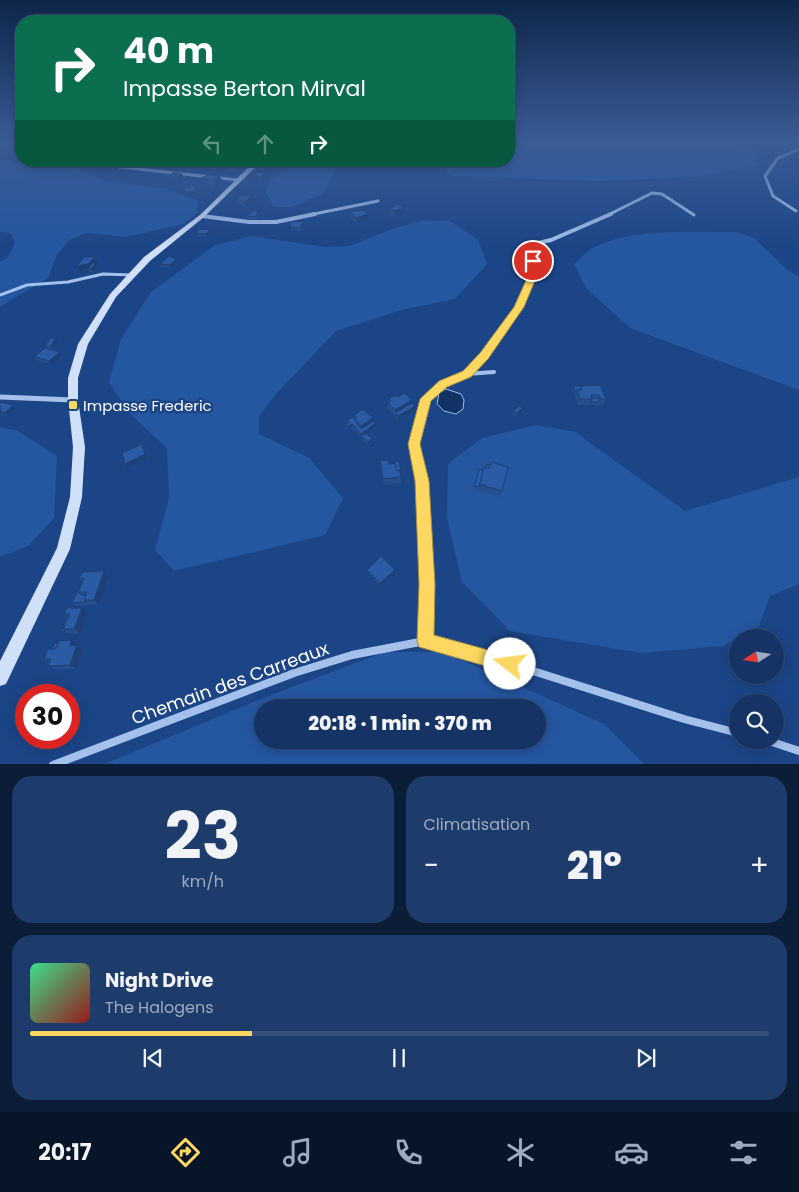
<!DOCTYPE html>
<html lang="fr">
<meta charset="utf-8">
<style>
body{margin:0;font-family:Poppins,sans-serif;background:#1e3c6b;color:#f1f3f6;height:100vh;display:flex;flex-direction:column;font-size:19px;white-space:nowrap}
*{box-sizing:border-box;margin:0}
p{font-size:16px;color:#9daabf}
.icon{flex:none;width:28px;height:28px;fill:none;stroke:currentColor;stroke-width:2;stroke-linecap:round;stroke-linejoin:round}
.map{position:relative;height:764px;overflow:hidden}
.side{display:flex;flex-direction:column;gap:12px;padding:12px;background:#0c1d38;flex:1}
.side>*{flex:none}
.guide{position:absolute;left:15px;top:15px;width:500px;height:152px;border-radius:20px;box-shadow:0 2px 12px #0003,0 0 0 1px #344f79;background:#0b6e4f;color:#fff;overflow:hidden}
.needle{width:32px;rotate:258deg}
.buttons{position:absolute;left:729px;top:629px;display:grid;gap:10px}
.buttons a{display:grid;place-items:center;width:55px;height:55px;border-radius:50%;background:#153465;box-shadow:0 2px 12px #0003,0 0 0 1px #344f79;font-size:25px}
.speed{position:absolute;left:15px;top:684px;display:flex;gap:10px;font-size:25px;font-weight:700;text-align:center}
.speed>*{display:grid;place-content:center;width:65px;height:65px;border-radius:50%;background:#153465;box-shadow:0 2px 12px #0003,0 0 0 1px #344f79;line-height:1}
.speed .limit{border:8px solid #d22;background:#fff;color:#111}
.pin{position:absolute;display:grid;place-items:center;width:42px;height:42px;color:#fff;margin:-21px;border:2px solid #fff;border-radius:50%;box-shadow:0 1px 5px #0007}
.me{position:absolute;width:55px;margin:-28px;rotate:285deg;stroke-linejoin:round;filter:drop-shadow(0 0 4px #0008)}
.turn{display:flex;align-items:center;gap:18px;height:105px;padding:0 25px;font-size:22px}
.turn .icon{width:65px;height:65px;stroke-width:2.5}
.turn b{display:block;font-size:35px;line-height:42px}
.lanes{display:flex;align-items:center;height:48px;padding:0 25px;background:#0003;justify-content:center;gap:25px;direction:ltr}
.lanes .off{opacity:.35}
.big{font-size:38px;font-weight:800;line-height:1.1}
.side .widget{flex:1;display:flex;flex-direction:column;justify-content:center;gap:8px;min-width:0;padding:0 18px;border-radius:20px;background:#1e3c6b}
.side .dial{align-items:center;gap:0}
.dial b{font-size:65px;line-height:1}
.song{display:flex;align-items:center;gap:15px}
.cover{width:60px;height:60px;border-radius:8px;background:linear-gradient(135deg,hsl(150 70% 55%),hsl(0 70% 35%))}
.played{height:5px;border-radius:2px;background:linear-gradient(90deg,#fcd762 30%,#344f79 30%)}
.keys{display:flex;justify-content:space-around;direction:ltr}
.heat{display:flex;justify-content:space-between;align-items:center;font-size:28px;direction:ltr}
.side .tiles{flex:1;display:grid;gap:12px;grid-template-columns:1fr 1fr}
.widget:last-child{grid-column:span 2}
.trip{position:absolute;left:254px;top:699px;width:292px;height:50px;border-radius:25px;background:#153465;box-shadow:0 2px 12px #0003,0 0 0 1px #344f79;font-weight:800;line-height:50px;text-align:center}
.tabs{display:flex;height:80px;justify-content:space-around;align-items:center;background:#081528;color:#9daabf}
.tabs .icon{width:35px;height:35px}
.tabs .selected{color:#fcd762}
.tabs b{font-size:22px;color:#f1f3f6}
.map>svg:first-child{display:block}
.green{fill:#2556a0;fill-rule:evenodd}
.water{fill:#123265;stroke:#97bbee}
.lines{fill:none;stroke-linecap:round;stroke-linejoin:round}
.lane-far1{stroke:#a4c1ec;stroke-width:3}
.lane{stroke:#a4c1ec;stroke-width:4}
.street-far4{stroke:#a4c1ec;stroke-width:3}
.street-far3{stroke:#a4c1ec;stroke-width:4}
.street-far2{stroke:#a4c1ec;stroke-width:5}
.street-far1{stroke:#a4c1ec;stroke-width:6}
.street{stroke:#a4c1ec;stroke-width:8}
.secondary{fill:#d0e0f9;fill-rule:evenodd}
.wall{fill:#254e8e}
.shaded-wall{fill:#1e4074}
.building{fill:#2b5ba5;stroke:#1e4074}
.route{fill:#fcd762;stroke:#a48c40}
.poi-dot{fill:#fcd762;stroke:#1c4587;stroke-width:2}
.labels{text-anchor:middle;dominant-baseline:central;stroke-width:5;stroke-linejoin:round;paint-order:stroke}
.poi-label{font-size:15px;fill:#fff;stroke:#1c4587;text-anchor:start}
.near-street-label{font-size:18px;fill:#fff;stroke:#1c4587}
</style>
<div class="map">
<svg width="799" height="765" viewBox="0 0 799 765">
<rect width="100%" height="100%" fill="#1c4587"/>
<g class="green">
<polygon points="509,140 725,140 755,148 758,166 695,177 599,181 453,176 445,171 467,161 509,161"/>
<polygon points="0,160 71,166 105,181 166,189 198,201 197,213 183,224 126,237 87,233 69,240 57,255 48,278 0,307 0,262 7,258 15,243 10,233 0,232"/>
<polygon points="302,161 353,161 336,169 323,194 291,207 274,207 266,193 270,179"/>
<polygon points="425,220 450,221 478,240 487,264 455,299 405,309 336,331 277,393 259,416 259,434 309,458 343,498 325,535 174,571 155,550 169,498 167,448 129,413 109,382 121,339 151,292 215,245 252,236 325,247 349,246 398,227"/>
<path d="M737,232L754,238L786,269L799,277V390L630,328L586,288L574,264C580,259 587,251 595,247C630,228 697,232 737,232Z"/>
<polygon points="536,425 575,432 685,511 799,477 799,584 770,596 759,626 723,646 641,653 510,631 462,582 447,518 448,464 482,438"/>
<polygon points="0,427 18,431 57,456 54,518 28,546 0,557"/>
<path d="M385,652H444L604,724L644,764L102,765L263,698ZM262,708H538V740H262Z"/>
</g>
<polygon class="water" points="446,389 461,394 464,400 463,409 456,414 444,411 437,404 439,393"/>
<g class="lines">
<polyline class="lane-far1" points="0,295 27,285 68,282 103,274 132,275"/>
<polyline class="lane" points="467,374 494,372"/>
<g class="street-far4">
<polyline points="98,161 120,167 238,180"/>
<polyline points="796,211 773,196 765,176 778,158 799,149"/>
<polyline points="309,215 378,201"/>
<polyline points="608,215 652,193 662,194 694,215"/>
</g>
<g class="street-far3">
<polyline points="202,216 249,222 276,222 315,214"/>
<polyline points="517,309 532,276 534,244 551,240 611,214"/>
</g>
<g class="street-far2">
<polyline points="0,397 73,400"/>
<polyline points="418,428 425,399 443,384 467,374 484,356 518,308"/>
</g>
<polyline class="street-far1" points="418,427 414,443 422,481 427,577"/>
<g class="street">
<polyline points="425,641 427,576"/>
<polyline points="766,740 799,751"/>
<polyline points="53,765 294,673 352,655 425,641 511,664 684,719 738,733"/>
</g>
<polygon class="secondary" points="255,161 262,161 204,217 150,261 116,297 88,344 78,378 78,400 85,447 82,497 70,549 6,684 0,686 0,661 57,548 70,497 73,447 68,400 68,378 78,344 110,294 144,257 200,215"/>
</g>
<g class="wall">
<polygon points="21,146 19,158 13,155 10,150"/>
<polygon points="75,161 88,161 88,162 81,165 76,163"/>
<polygon points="269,161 281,161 276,165 269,163"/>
<polygon points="227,166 243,167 238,173 228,172"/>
<polygon points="182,174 183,176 179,179 172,178 171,175"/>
<polygon points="252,176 265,176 262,179 253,178"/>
<polygon points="202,178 222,181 215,186 204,184"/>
<polygon points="237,199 253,201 246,207 239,205"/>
<polygon points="390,208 404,208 404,214 394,217 390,214"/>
<polygon points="258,211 258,214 257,220 248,219 247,216"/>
<polygon points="349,212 368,220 357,224 350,218"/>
<polygon points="305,221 306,226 301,227 302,230 292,231 290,222"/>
<polygon points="210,230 211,233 207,237 197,236 196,233"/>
<polygon points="95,257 98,263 97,265 97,266 93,272 89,272 88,270 80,272 77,266"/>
<polygon points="176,259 177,262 171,268 161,267 160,264"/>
<polygon points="56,338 58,341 53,349 49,349 60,352 62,355 51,364 36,360 34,357 46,349 45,346"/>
<polygon points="598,385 606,399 603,405 578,405 572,389 573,386"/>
<polygon points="398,397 412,403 415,406 415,409 398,419 388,409 388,399"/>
<polygon points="0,402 13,405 16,408 8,416 0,414"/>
<polygon points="513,411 522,411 516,416 513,414"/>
<polygon points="354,415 373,418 373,421 376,423 376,426 366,433 372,439 372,442 368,445 362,440 361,437 352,428 349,430 346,427 347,420 354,419"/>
<polygon points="380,460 389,463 401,473 401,483 384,485"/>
<polygon points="490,465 508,467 500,497 474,489 479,469 483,470"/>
<polygon points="367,570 395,570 395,572 380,586 367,572"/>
<polygon points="104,571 109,576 99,604 75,606 72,603 82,581 79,578"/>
<polygon points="88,613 80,634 64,633 61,631 67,616 64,614"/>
<polygon points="71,640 83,650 76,669 55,670 48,666 50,663 44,659 58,643"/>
</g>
<g class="shaded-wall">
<polygon points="21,151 21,157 19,158 16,153"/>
<polygon points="83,161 88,161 88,162 81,165 80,162"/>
<polygon points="276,161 281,161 276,165"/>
<polygon points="242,162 243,167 238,173 236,167"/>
<polygon points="265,173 265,176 262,179 261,177"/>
<polygon points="182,174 183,176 179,179 178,176"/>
<polygon points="220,176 222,181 215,186 213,181"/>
<polygon points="195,186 196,193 186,195 185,192"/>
<polygon points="252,195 253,201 246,207 245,202"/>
<polygon points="404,208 404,214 394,217 394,211"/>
<polygon points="368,214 368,220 357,224 356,218"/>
<polygon points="305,223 306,226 301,227 301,224"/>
<polygon points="210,230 211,233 207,237 206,234"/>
<polygon points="95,257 98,263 97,265 97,266 93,272 91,269 88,269 88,270 80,272 77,266"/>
<polygon points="176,259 177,262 171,268 170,265"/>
<polygon points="56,338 58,341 53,349 51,346"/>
<polygon points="60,352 62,355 51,364 49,361"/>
<polygon points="412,400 412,406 395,413 395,416 395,410"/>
<polygon points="13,405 16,408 8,416 5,413"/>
<polygon points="415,406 415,409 398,419 398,416"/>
<polygon points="523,408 522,411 516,416 517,413"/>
<polygon points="373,418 373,424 362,432 361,426"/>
<polygon points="376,423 376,426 361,437 361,434"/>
<polygon points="352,424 352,428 349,430 348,426"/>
<polygon points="372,439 372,442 368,445 368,442"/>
<polygon points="142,444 147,458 127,467 125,464"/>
<polygon points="395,570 395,572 380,586 380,583"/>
<polygon points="104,571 109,576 99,604 94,600"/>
<polygon points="82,608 88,613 80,634 74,629"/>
<polygon points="71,640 83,650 76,669 70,665 70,646"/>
</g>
<g class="building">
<polygon points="21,146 21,151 16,153 10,150"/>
<polygon points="232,161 236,161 242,162 236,167 227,166"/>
<polygon points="174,172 182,174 178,176 171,175"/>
<polygon points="256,172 265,173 261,177 252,176"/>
<polygon points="209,174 220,176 213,181 202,178"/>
<polygon points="195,186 195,191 185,192 184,188"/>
<polygon points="252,195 245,202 237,199 241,196"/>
<polygon points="398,204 404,208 394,211 390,208"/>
<polygon points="363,210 368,214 356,218 349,212"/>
<polygon points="253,211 258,211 256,217 247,216"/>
<polygon points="305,221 305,223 301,224 301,227 291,228 290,222"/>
<polygon points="199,229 210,230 206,234 196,233"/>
<polygon points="169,256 176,259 170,265 160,264"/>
<polygon points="84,257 95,257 88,264 77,266"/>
<polygon points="92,263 96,263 91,269 88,269"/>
<polygon points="50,338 56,338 51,346 45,346"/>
<polygon points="45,348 60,352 49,361 34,357"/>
<polygon points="598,385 580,386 582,389 579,389 580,390 577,390 576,393 573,386"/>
<polygon points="600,385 606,399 600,399 599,395 591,395 592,399 580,399 577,390 582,390 580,386"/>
<polygon points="405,393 412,400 395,410 388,403 391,401 388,399 396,395 398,397"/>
<polygon points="592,398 598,398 599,402 591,402"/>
<polygon points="0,402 13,405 5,413 0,412"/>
<polygon points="412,403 415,406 398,416 395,413"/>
<polygon points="519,406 523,408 517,413 513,411"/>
<polygon points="363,409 373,418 361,426 355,420 357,418 354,415"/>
<polygon points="353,417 361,429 373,421 376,423 361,434 352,424 348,426 346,424 349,423 347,420"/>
<polygon points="366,433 372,439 368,442 361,436"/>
<polygon points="142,444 145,454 125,464 122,453"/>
<polygon points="380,460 388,460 389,464 395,463 397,471 400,470 401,477 383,479"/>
<polygon points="399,461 401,473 400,473 400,470 397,471 395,463 389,464 389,463"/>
<polygon points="491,462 508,467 502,491 479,484 484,467 489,469"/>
<polygon points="487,464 490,465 489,469 486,468"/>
<polygon points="479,469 483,470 479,487 474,486"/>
<polygon points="381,556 395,570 380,583 367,570"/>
<polygon points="104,571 94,600 84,600 87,592 78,592 84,578 79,578 83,572"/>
<polygon points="82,581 78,592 81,595 86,595 84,600 87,602 72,603"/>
<polygon points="67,608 82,608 74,629 63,629 70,614 64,614"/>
<polygon points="67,616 69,617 63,629 66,632 61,631"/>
<polygon points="71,640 70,646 77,645 70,665 48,666 51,659 44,659 48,649 55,649 59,641"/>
<polygon points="55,643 58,643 55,649 52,649"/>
</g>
<linearGradient id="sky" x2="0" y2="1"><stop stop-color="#0f264a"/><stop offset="0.57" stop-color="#3a5c96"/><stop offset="1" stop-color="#3a5c96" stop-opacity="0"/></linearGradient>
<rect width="799" height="247" fill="url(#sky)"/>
<polygon class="route" points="533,259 537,261 537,276 524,307 488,359 471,377 447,387 431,401 420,444 429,481 435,584 434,635 517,658 519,664 517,670 510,673 419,647 417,641 419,584 415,481 408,444 420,399 439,381 463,371 480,353 514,307 528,276 528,261"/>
<rect class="poi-dot" x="68" y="400" width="10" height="10" rx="2.5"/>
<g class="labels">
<g class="poi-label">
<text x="83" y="405">Impasse Frederic</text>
</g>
<g class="near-street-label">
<text transform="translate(230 683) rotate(-20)">Chemain des Carreaux</text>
</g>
</g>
</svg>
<div class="buttons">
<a><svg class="needle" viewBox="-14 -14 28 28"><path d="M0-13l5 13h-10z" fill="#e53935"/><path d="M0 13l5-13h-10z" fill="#9daabf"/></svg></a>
<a><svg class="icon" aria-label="search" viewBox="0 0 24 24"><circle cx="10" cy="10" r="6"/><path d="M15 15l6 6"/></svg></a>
</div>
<div class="speed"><div class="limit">30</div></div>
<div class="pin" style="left:533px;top:261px;background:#d93025"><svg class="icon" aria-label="arrive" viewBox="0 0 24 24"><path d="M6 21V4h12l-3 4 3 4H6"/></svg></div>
<svg class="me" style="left:510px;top:664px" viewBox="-20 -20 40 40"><circle r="19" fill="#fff"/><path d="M0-13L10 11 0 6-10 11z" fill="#fcd762"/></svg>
<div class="trip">20:18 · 1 min · 370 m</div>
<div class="guide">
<div class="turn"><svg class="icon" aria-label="right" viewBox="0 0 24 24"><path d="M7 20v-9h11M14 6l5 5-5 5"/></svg><div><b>40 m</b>Impasse Berton Mirval</div></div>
<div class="lanes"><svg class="icon off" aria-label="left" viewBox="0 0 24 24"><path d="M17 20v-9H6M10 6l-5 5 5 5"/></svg><svg class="icon off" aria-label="ahead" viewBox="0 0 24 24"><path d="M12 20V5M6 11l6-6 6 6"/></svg><svg class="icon" aria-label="right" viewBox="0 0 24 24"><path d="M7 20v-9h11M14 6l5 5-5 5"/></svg></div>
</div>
</div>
<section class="side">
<div class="tiles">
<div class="widget dial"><b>23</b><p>km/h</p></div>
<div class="widget"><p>Climatisation</p>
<div class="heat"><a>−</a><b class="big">21°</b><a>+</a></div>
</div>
<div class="widget">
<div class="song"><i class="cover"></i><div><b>Night Drive</b><p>The Halogens</p></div></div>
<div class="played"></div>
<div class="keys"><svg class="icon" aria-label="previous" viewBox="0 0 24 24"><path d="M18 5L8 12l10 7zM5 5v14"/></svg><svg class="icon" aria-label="pause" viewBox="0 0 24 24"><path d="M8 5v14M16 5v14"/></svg><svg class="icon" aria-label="next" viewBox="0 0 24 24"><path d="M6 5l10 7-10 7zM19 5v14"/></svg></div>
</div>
</div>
</section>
<nav class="tabs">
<b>20:17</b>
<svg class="icon selected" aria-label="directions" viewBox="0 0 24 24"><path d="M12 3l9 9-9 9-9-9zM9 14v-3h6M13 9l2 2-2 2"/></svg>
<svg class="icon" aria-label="music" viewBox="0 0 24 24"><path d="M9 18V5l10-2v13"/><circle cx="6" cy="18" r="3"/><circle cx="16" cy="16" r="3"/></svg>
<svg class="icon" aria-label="phone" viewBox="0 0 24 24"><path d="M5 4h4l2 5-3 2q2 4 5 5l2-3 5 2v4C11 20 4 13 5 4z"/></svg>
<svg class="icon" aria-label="climate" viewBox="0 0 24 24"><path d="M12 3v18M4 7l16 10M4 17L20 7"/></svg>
<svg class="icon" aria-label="car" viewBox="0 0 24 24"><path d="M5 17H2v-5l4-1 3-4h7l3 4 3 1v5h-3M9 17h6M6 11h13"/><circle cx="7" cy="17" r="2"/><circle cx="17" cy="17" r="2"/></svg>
<svg class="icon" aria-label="filters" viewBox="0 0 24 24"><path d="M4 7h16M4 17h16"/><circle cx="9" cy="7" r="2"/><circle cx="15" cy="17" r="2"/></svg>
</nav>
